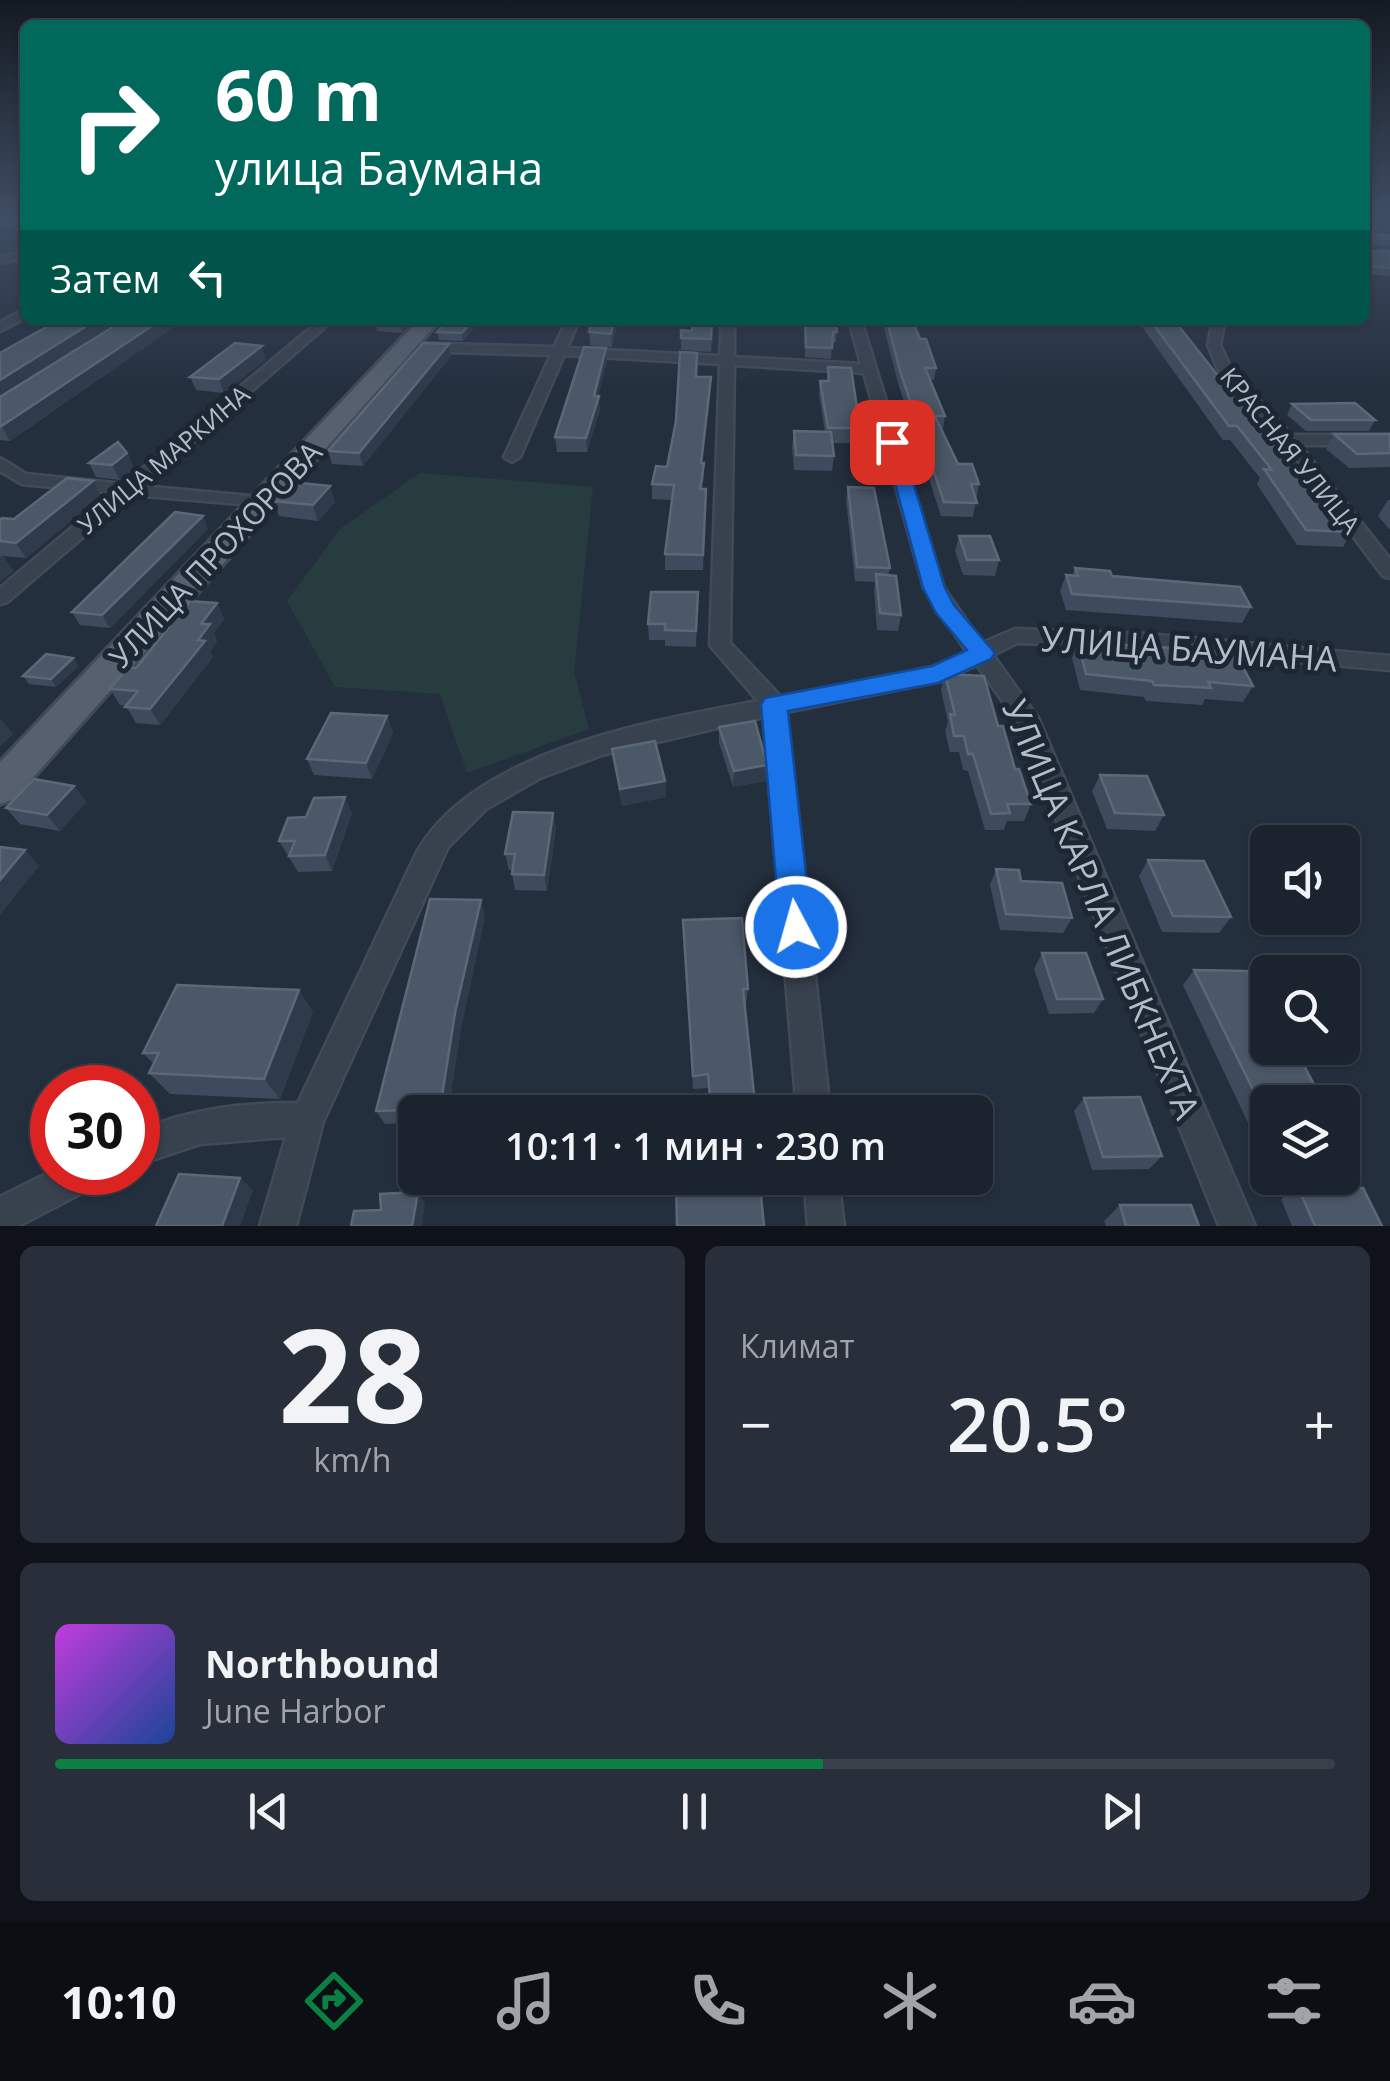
<!DOCTYPE html>
<html lang="ru">
<meta charset="utf-8">
<style>
body{margin:0;font-family:"Open Sans",sans-serif;background:#282f3a;color:#f1f3f6;height:100vh;display:flex;flex-direction:column;font-size:38px;white-space:nowrap}
*{box-sizing:border-box;margin:0}
p{font-size:32px;color:#a0a4aa}
.icon{flex:none;width:55px;height:55px;fill:none;stroke:currentColor;stroke-width:2;stroke-linecap:round;stroke-linejoin:round}
.map{position:relative;height:1226px;overflow:hidden}
.panel{display:flex;flex-direction:column;gap:20px;padding:20px;background:#0f1319;flex:1}
.panel>*{flex:none}
.hud{position:absolute;left:20px;top:20px;width:1350px;height:305px;border-radius:15px;box-shadow:0 2px 8px #0004,0 0 0 2px #39404a;background:#00695c;color:#fff;overflow:hidden}
.buttons{position:absolute;left:1250px;top:825px;display:grid;gap:20px}
.buttons a{display:grid;place-items:center;width:110px;height:110px;border-radius:15px;background:#1b232e;box-shadow:0 2px 8px #0004,0 0 0 2px #39404a;font-size:50px}
.speed{position:absolute;left:30px;top:1065px;display:flex;gap:20px;font-size:50px;font-weight:700;text-align:center}
.speed>*{display:grid;place-content:center;width:130px;height:130px;border-radius:50%;background:#1b232e;box-shadow:0 2px 8px #0004,0 0 0 2px #39404a;line-height:1}
.speed .limit{border:15px solid #d22;background:#fff;color:#111}
.pin{position:absolute;display:grid;place-items:center;width:85px;height:85px;color:#fff;margin:-42px;border-radius:20px;box-shadow:0 5px 15px #0006}
.me{position:absolute;width:110px;margin:-55px;rotate:354deg;stroke-linejoin:round;filter:drop-shadow(0 0 8px #0008)}
.turn{display:flex;align-items:center;gap:35px;height:210px;padding:0 30px;font-size:45px}
.turn .icon{width:130px;height:130px;stroke-width:2.5}
.turn b{display:block;font-size:70px;line-height:85px}
.then{display:flex;align-items:center;height:95px;padding:0 30px;background:#0003;gap:20px;font-size:38px}
.big{font-size:75px;font-weight:600;line-height:1.1}
.panel .tile{flex:1;display:flex;flex-direction:column;justify-content:center;gap:15px;min-width:0;padding:0 35px;border-radius:15px;background:#282f3a}
.panel .dial{align-items:center;gap:0}
.dial b{font-size:130px;line-height:1}
.song{display:flex;align-items:center;gap:30px}
.cover{width:120px;height:120px;border-radius:15px;background:linear-gradient(135deg,hsl(290 70% 55%),hsl(220 70% 35%))}
.played{height:10px;border-radius:5px;background:linear-gradient(90deg,#0b8043 60%,#39404a 60%)}
.keys{display:flex;justify-content:space-around;direction:ltr}
.heat{display:flex;justify-content:space-between;align-items:center;font-size:55px;direction:ltr}
.panel .tiles{flex:1;display:grid;gap:20px;grid-template-columns:1fr 1fr}
.tile:last-child{grid-column:span 2}
.trip{position:absolute;left:398px;top:1095px;width:595px;height:100px;border-radius:15px;background:#1b232e;box-shadow:0 2px 8px #0004,0 0 0 2px #39404a;font-weight:600;line-height:100px;text-align:center}
.tabs{display:flex;height:160px;justify-content:space-around;align-items:center;background:#0b0e12;color:#a0a4aa}
.tabs .icon{width:70px;height:70px}
.tabs .on{color:#0b8043}
.tabs b{font-size:45px;color:#f1f3f6}
.map>svg:first-child{display:block}
.green{fill:#263c3f}
.lines{fill:none;stroke-linecap:round;stroke-linejoin:round}
.street-casing{stroke:#414a57;stroke-width:5}
.primary-casing{stroke:#414a57;stroke-width:6}
.street{fill:#38414e;fill-rule:evenodd}
.primary{fill:#56606e;fill-rule:evenodd}
.wall{fill:#3f4b5c}
.shaded-wall{fill:#2f3b4b}
.building{fill:#4b5868;stroke:#5c6777;stroke-width:2.5}
.route{fill:#1a73e8;stroke:#114b97;stroke-width:2.5}
.labels{text-anchor:middle;dominant-baseline:central;stroke-width:10;stroke-linejoin:round;paint-order:stroke}
.far-street-label{font-size:25px;fill:#b4bcc9;stroke:#1d2633}
.street-label{font-size:30px;fill:#b4bcc9;stroke:#1d2633}
.near-street-label{font-size:35px;fill:#b4bcc9;stroke:#1d2633}
</style>
<div class="map">
<svg width="1390" height="1226" viewBox="0 0 1390 1226">
<rect width="100%" height="100%" fill="#242f3e"/>
<polygon class="green" points="420,473 593,487 574,672 589,729 467,773 440,694 335,687 287,601 341,528"/>
<g class="lines">
<defs>
<g id="street">
<polygon points="0,217 25,217 25,221 3,220"/>
<polygon points="25,252 25,258 0,263 0,257"/>
<polygon points="25,309 25,318 0,331 0,322"/>
<polygon points="320,320 333,320 142,486 260,497 269,502 266,506 132,495 7,602 0,604 0,588 113,493 22,484 0,471 0,458 26,474 124,484"/>
<path d="M567,320H579L567,348L720,356L722,320H734V357L861,364L849,320H861L944,588L982,643L1015,629L1147,634L1390,656V670L1147,648L1017,643L993,655L1038,718L1255,1226H1219L1016,720L977,665L941,681L786,712L830,1112H797L764,717L602,755L540,778L486,809L448,847L323,1122L296,1226H260L286,1137L200,1144L138,1165V1131C189,1109 242,1103 298,1103L417,852C475,750 652,721 758,701L710,645L720,364L564,355L520,457L512,462L504,457L551,355L406,351L399,347L406,343L554,347ZM734,365L864,373L924,588L967,652L938,666L781,697L730,643Z"/>
<polygon points="1213,320 1225,320 1220,345 1232,371 1292,435 1390,435 1390,445 1300,445 1390,559 1390,578 1383,576 1283,443 1219,372 1208,345"/>
<polygon points="52,1171 104,1172 99,1184 18,1226 0,1226 0,1197"/>
<polygon points="804,1178 838,1178 844,1226 808,1226"/>
</g>
<polygon id="primary" points="419,320 440,320 14,799 0,804 0,762"/>
</defs>
<use href="#street" class="street-casing"/>
<use href="#primary" class="primary-casing"/>
<use href="#street" class="street"/>
<use href="#primary" class="primary"/>
</g>
<g class="wall">
<polygon points="0,217 22,219 25,217 25,229 17,228"/>
<polygon points="1365,234 1390,235 1390,246 1366,245 1369,251 1390,251 1390,276 1365,274"/>
<polygon points="59,320 120,320 17,386 124,320 184,320 10,441 0,440 0,353"/>
<polygon points="414,320 402,333 377,331 375,323"/>
<polygon points="448,320 481,320 463,341 439,340 437,332"/>
<polygon points="618,320 612,347 590,345 589,332"/>
<polygon points="691,320 713,320 711,352 681,350 681,330 692,331 693,325 691,325"/>
<polygon points="804,320 836,320 836,342 832,342 831,359 805,357"/>
<polygon points="882,320 912,320 920,339 936,368 934,380 930,380 945,416 943,429 941,429 958,464 979,484 973,517 941,516 898,383"/>
<polygon points="1137,320 1174,320 1237,400 1331,513 1352,532 1343,547 1297,545 1257,484 1260,478 1230,440 1223,440"/>
<polygon points="606,348 607,361 598,396 600,410 587,452 557,452 555,437"/>
<polygon points="451,356 363,466 332,464 328,451"/>
<polygon points="266,359 224,393 196,390 190,377"/>
<polygon points="828,367 860,428 858,443 832,443 834,456 832,471 794,470 792,446 794,431 825,432 819,394 820,381 827,381"/>
<polygon points="697,377 711,377 702,463 704,463 704,478 702,489 706,489 703,570 665,570 665,554 672,500 652,499 652,484 667,467"/>
<polygon points="1292,404 1375,420 1369,431 1306,431 1287,415"/>
<polygon points="1334,434 1390,434 1390,467 1349,468 1326,449"/>
<polygon points="127,453 134,468 120,480 96,477 89,463"/>
<polygon points="848,487 890,568 888,575 901,615 898,631 877,630 874,590 875,582 855,581 846,500"/>
<polygon points="101,496 26,558 3,556 13,571 0,582 0,520 14,519"/>
<polygon points="1388,500 1390,500 1390,530 1378,516"/>
<polygon points="273,501 335,502 318,521 279,516"/>
<polygon points="208,529 110,628 80,625 72,612"/>
<polygon points="959,536 999,560 995,576 963,575 955,551"/>
<polygon points="1075,568 1112,576 1251,607 1242,623 1066,610 1060,591 1066,575 1072,576"/>
<polygon points="698,592 696,647 665,646 665,640 649,640 648,624"/>
<polygon points="217,603 224,619 214,633 217,641 210,651 213,657 160,725 136,723 126,706 120,705 110,689"/>
<polygon points="1078,642 1253,686 1243,702 1205,699 1202,705 1146,701 1144,697 1080,690 1072,658"/>
<polygon points="73,658 78,666 56,687 29,684 23,676"/>
<polygon points="945,674 998,726 1031,804 1024,821 1007,821 1004,830 985,830 968,771 963,770 959,752 950,752 945,731 948,722 941,690"/>
<polygon points="387,716 393,733 372,779 314,775 307,759"/>
<polygon points="719,727 766,781 733,787 719,743"/>
<polygon points="612,749 665,781 666,797 622,806"/>
<polygon points="1100,775 1164,815 1155,831 1107,829 1092,791"/>
<polygon points="74,786 86,802 60,831 20,824 6,808"/>
<polygon points="352,813 332,871 298,872 279,841"/>
<polygon points="553,813 556,829 547,891 515,890 512,874 512,870 509,870 505,854"/>
<polygon points="1148,860 1231,917 1219,933 1162,932 1139,876"/>
<polygon points="996,869 1021,881 1072,918 1063,933 1000,930 990,885"/>
<polygon points="485,916 461,1028 448,1112 415,1112 415,1123 385,1124 376,1111"/>
<polygon points="683,920 748,989 746,1004 744,1004 754,1094 752,1108 709,1111 708,1088 693,1089"/>
<polygon points="1042,953 1103,999 1094,1013 1049,1014 1034,969"/>
<polygon points="1194,970 1268,1048 1268,1144 1258,1144 1183,985"/>
<polygon points="313,1012 280,1099 170,1094 149,1073 154,1064 143,1053"/>
<polygon points="1084,1098 1162,1156 1149,1169 1092,1170 1074,1111"/>
<polygon points="1298,1187 1382,1226 1292,1226 1281,1199"/>
<polygon points="1120,1205 1199,1226 1106,1226 1104,1221"/>
</g>
<g class="shaded-wall">
<polygon points="14,223 17,228 0,232 0,226"/>
<polygon points="96,320 120,320 0,398 0,380"/>
<polygon points="161,320 184,320 10,441 2,427"/>
<polygon points="405,320 414,320 402,333 400,325"/>
<polygon points="473,320 481,320 463,341 462,333"/>
<polygon points="614,320 618,320 612,347 611,334"/>
<polygon points="449,344 451,356 363,466 359,453"/>
<polygon points="262,346 266,359 224,393 219,379"/>
<polygon points="606,348 607,361 596,404 599,396 600,410 587,452 586,438 594,396"/>
<polygon points="711,377 711,391 701,478 701,463"/>
<polygon points="127,453 134,468 120,480 112,465"/>
<polygon points="93,481 101,496 26,558 16,543"/>
<polygon points="330,486 335,502 318,521 313,505"/>
<polygon points="203,516 208,529 110,628 102,615"/>
<polygon points="3,555 13,571 0,582 0,558"/>
<polygon points="217,603 224,619 214,633 217,641 210,651 213,657 160,725 150,709 198,640 201,624"/>
<polygon points="73,658 78,666 56,687 51,679"/>
<polygon points="387,716 393,733 372,779 366,763"/>
<polygon points="0,718 13,734 0,747"/>
<polygon points="767,765 766,781 733,787 734,771"/>
<polygon points="665,781 666,797 622,806 620,789"/>
<polygon points="74,786 86,802 60,831 47,815"/>
<polygon points="345,797 352,813 332,871 325,855"/>
<polygon points="553,813 556,829 547,891 544,875"/>
<polygon points="25,850 39,866 0,915 0,880"/>
<polygon points="481,900 485,916 461,1028 448,1112 442,1112 440,1109 455,1013"/>
<polygon points="299,990 313,1012 280,1099 264,1079"/>
<polygon points="240,1178 253,1190 240,1226 222,1226"/>
<polygon points="418,1192 425,1204 422,1226 412,1226"/>
</g>
<g class="building">
<polygon points="0,217 22,219 25,217 25,224 14,223 0,226"/>
<polygon points="1365,234 1390,235 1390,239 1369,238 1365,241"/>
<polygon points="1365,242 1369,251 1390,251 1390,268 1365,266"/>
<polygon points="59,320 96,320 0,380 0,353"/>
<polygon points="124,320 161,320 0,427 0,397"/>
<polygon points="379,320 405,320 400,325 375,323"/>
<polygon points="448,320 473,320 462,333 437,332"/>
<polygon points="592,320 614,320 611,334 589,332"/>
<polygon points="694,320 712,320 711,339 681,338 681,330 692,331"/>
<polygon points="805,320 836,320 837,332 833,332 832,348 806,347"/>
<polygon points="887,320 912,320 920,339 926,339 936,368 925,368 945,416 935,416 958,464 972,464 979,484 971,484 977,503 944,502 900,371"/>
<polygon points="1150,320 1174,320 1237,400 1265,427 1331,513 1352,532 1306,530 1264,469 1272,470 1237,426 1229,426"/>
<polygon points="235,343 262,346 219,379 190,377"/>
<polygon points="423,343 449,344 359,453 328,451"/>
<polygon points="584,347 606,348 594,396 599,396 586,438 555,437"/>
<polygon points="680,352 697,353 696,377 711,377 701,463 704,463 700,489 706,489 703,555 665,554 674,485 652,484 656,466 667,467 676,421"/>
<polygon points="828,367 851,368 860,428 828,428 820,381 829,381"/>
<polygon points="1355,403 1375,420 1311,420 1292,404"/>
<polygon points="794,431 831,432 834,456 796,455"/>
<polygon points="1334,434 1390,434 1390,453 1357,454"/>
<polygon points="118,442 127,453 112,465 89,463"/>
<polygon points="67,478 93,481 16,543 0,541 0,520 2,518 14,519"/>
<polygon points="291,482 330,486 313,505 273,501"/>
<polygon points="848,487 874,488 890,568 857,567"/>
<polygon points="175,512 203,516 102,615 72,612"/>
<polygon points="959,536 990,536 999,560 967,560"/>
<polygon points="1075,568 1110,571 1112,576 1240,587 1251,607 1072,594 1066,575 1078,576"/>
<polygon points="876,574 896,576 901,615 880,613"/>
<polygon points="651,592 698,592 696,631 665,630 665,624 648,624"/>
<polygon points="190,601 217,603 201,624 210,624 198,640 205,641 150,709 125,707 138,691 110,689 128,667 136,668"/>
<polygon points="1078,642 1235,652 1253,686 1208,682 1211,688 1154,685 1152,681 1086,674"/>
<polygon points="46,654 73,658 51,679 23,676"/>
<polygon points="945,674 984,676 998,726 1003,726 1015,769 1019,769 1031,804 1007,804 1010,813 991,814 973,754 968,754 964,736 954,736 950,714 955,715"/>
<polygon points="331,713 387,716 366,763 307,759"/>
<polygon points="755,721 767,765 734,771 719,727"/>
<polygon points="655,741 665,781 620,789 612,749"/>
<polygon points="1100,775 1147,776 1164,815 1115,813"/>
<polygon points="34,779 74,786 47,815 6,808"/>
<polygon points="345,797 325,855 289,856 295,841 279,841 288,818 306,817 314,798"/>
<polygon points="513,812 553,813 544,875 512,874 515,854 505,854"/>
<polygon points="0,847 25,850 0,880"/>
<polygon points="1148,860 1204,861 1231,917 1173,916"/>
<polygon points="996,869 1019,870 1021,881 1062,883 1072,918 1006,914"/>
<polygon points="430,899 481,900 455,1013 440,1109 376,1111"/>
<polygon points="742,918 748,989 743,989 754,1094 710,1097 708,1074 693,1076 683,920"/>
<polygon points="1042,953 1086,953 1103,999 1057,999"/>
<polygon points="1194,970 1247,971 1268,1015 1268,1048 1295,1048 1323,1102 1268,1102 1268,1120"/>
<polygon points="177,985 299,990 264,1079 149,1073 159,1053 143,1053"/>
<polygon points="1140,1097 1162,1156 1103,1157 1084,1098"/>
<polygon points="179,1174 240,1178 222,1226 156,1226"/>
<polygon points="676,1178 717,1178 718,1189 760,1186 764,1226 677,1226"/>
<polygon points="1298,1187 1363,1188 1382,1226 1315,1226"/>
<polygon points="418,1192 412,1226 351,1226 354,1211 381,1210 380,1194"/>
<polygon points="1120,1205 1191,1205 1199,1226 1126,1226"/>
</g>
<linearGradient id="sky" x2="0" y2="1"><stop stop-color="#141a22"/><stop offset="0.56" stop-color="#3f4d63"/><stop offset="1" stop-color="#3f4d63" stop-opacity="0"/></linearGradient>
<rect width="1390" height="389" fill="url(#sky)"/>
<polygon class="route" points="892,437 901,442 945,588 954,605 995,653 991,659 938,683 788,711 812,927 807,938 796,942 785,938 780,927 761,704 765,698 932,666 967,650 936,613 923,588 884,442"/>
<g class="labels">
<g class="far-street-label">
<text transform="translate(1291 450) rotate(51)">КРАСНАЯ УЛИЦА</text>
<text transform="translate(163 459) rotate(-40)">УЛИЦА МАРКИНА</text>
</g>
<g class="street-label">
<text transform="translate(215 554) rotate(-47)">УЛИЦА ПРОХОРОВА</text>
</g>
<g class="near-street-label">
<text transform="translate(1189 648) rotate(4)">УЛИЦА БАУМАНА</text>
<text transform="translate(1102 909) rotate(67)">УЛИЦА КАРЛА ЛИБКНЕХТА</text>
</g>
</g>
</svg>
<div class="buttons">
<a><svg class="icon" aria-label="sound" viewBox="0 0 24 24"><path d="M4 9h4l5-4v14l-5-4H4zM17 9q2 3 0 6"/></svg></a>
<a><svg class="icon" aria-label="search" viewBox="0 0 24 24"><circle cx="10" cy="10" r="6"/><path d="M15 15l6 6"/></svg></a>
<a><svg class="icon" aria-label="layers" viewBox="0 0 24 24"><path d="M12 4l9 5-9 5-9-5zM3 14l9 5 9-5"/></svg></a>
</div>
<div class="speed"><div class="limit">30</div></div>
<div class="pin" style="left:892px;top:442px;background:#d93025"><svg class="icon" aria-label="arrive" viewBox="0 0 24 24"><path d="M6 21V4h12l-3 4 3 4H6"/></svg></div>
<svg class="me" style="left:796px;top:927px" viewBox="-20 -20 40 40"><circle r="17" fill="#1a73e8" stroke="#fff" stroke-width="3"/><path d="M0-11L8 9 0 5-8 9z" fill="#fff"/></svg>
<div class="trip">10:11 · 1 мин · 230 m</div>
<div class="hud">
<div class="turn"><svg class="icon" aria-label="right" viewBox="0 0 24 24"><path d="M7 20v-9h11M14 6l5 5-5 5"/></svg><div><b>60 m</b>улица Баумана</div></div>
<div class="then">Затем<svg class="icon" aria-label="left" viewBox="0 0 24 24"><path d="M17 20v-9H6M10 6l-5 5 5 5"/></svg></div>
</div>
</div>
<section class="panel">
<div class="tiles">
<div class="tile dial"><b>28</b><p>km/h</p></div>
<div class="tile"><p>Климат</p>
<div class="heat"><a>−</a><b class="big">20.5°</b><a>+</a></div>
</div>
<div class="tile">
<div class="song"><i class="cover"></i><div><b>Northbound</b><p>June Harbor</p></div></div>
<div class="played"></div>
<div class="keys"><svg class="icon" aria-label="previous" viewBox="0 0 24 24"><path d="M18 5L8 12l10 7zM5 5v14"/></svg><svg class="icon" aria-label="pause" viewBox="0 0 24 24"><path d="M8 5v14M16 5v14"/></svg><svg class="icon" aria-label="next" viewBox="0 0 24 24"><path d="M6 5l10 7-10 7zM19 5v14"/></svg></div>
</div>
</div>
</section>
<nav class="tabs">
<b>10:10</b>
<svg class="icon on" aria-label="directions" viewBox="0 0 24 24"><path d="M12 3l9 9-9 9-9-9zM9 14v-3h6M13 9l2 2-2 2"/></svg>
<svg class="icon" aria-label="music" viewBox="0 0 24 24"><path d="M9 18V5l10-2v13"/><circle cx="6" cy="18" r="3"/><circle cx="16" cy="16" r="3"/></svg>
<svg class="icon" aria-label="phone" viewBox="0 0 24 24"><path d="M5 4h4l2 5-3 2q2 4 5 5l2-3 5 2v4C11 20 4 13 5 4z"/></svg>
<svg class="icon" aria-label="climate" viewBox="0 0 24 24"><path d="M12 3v18M4 7l16 10M4 17L20 7"/></svg>
<svg class="icon" aria-label="car" viewBox="0 0 24 24"><path d="M5 17H2v-5l4-1 3-4h7l3 4 3 1v5h-3M9 17h6M6 11h13"/><circle cx="7" cy="17" r="2"/><circle cx="17" cy="17" r="2"/></svg>
<svg class="icon" aria-label="filters" viewBox="0 0 24 24"><path d="M4 7h16M4 17h16"/><circle cx="9" cy="7" r="2"/><circle cx="15" cy="17" r="2"/></svg>
</nav>
